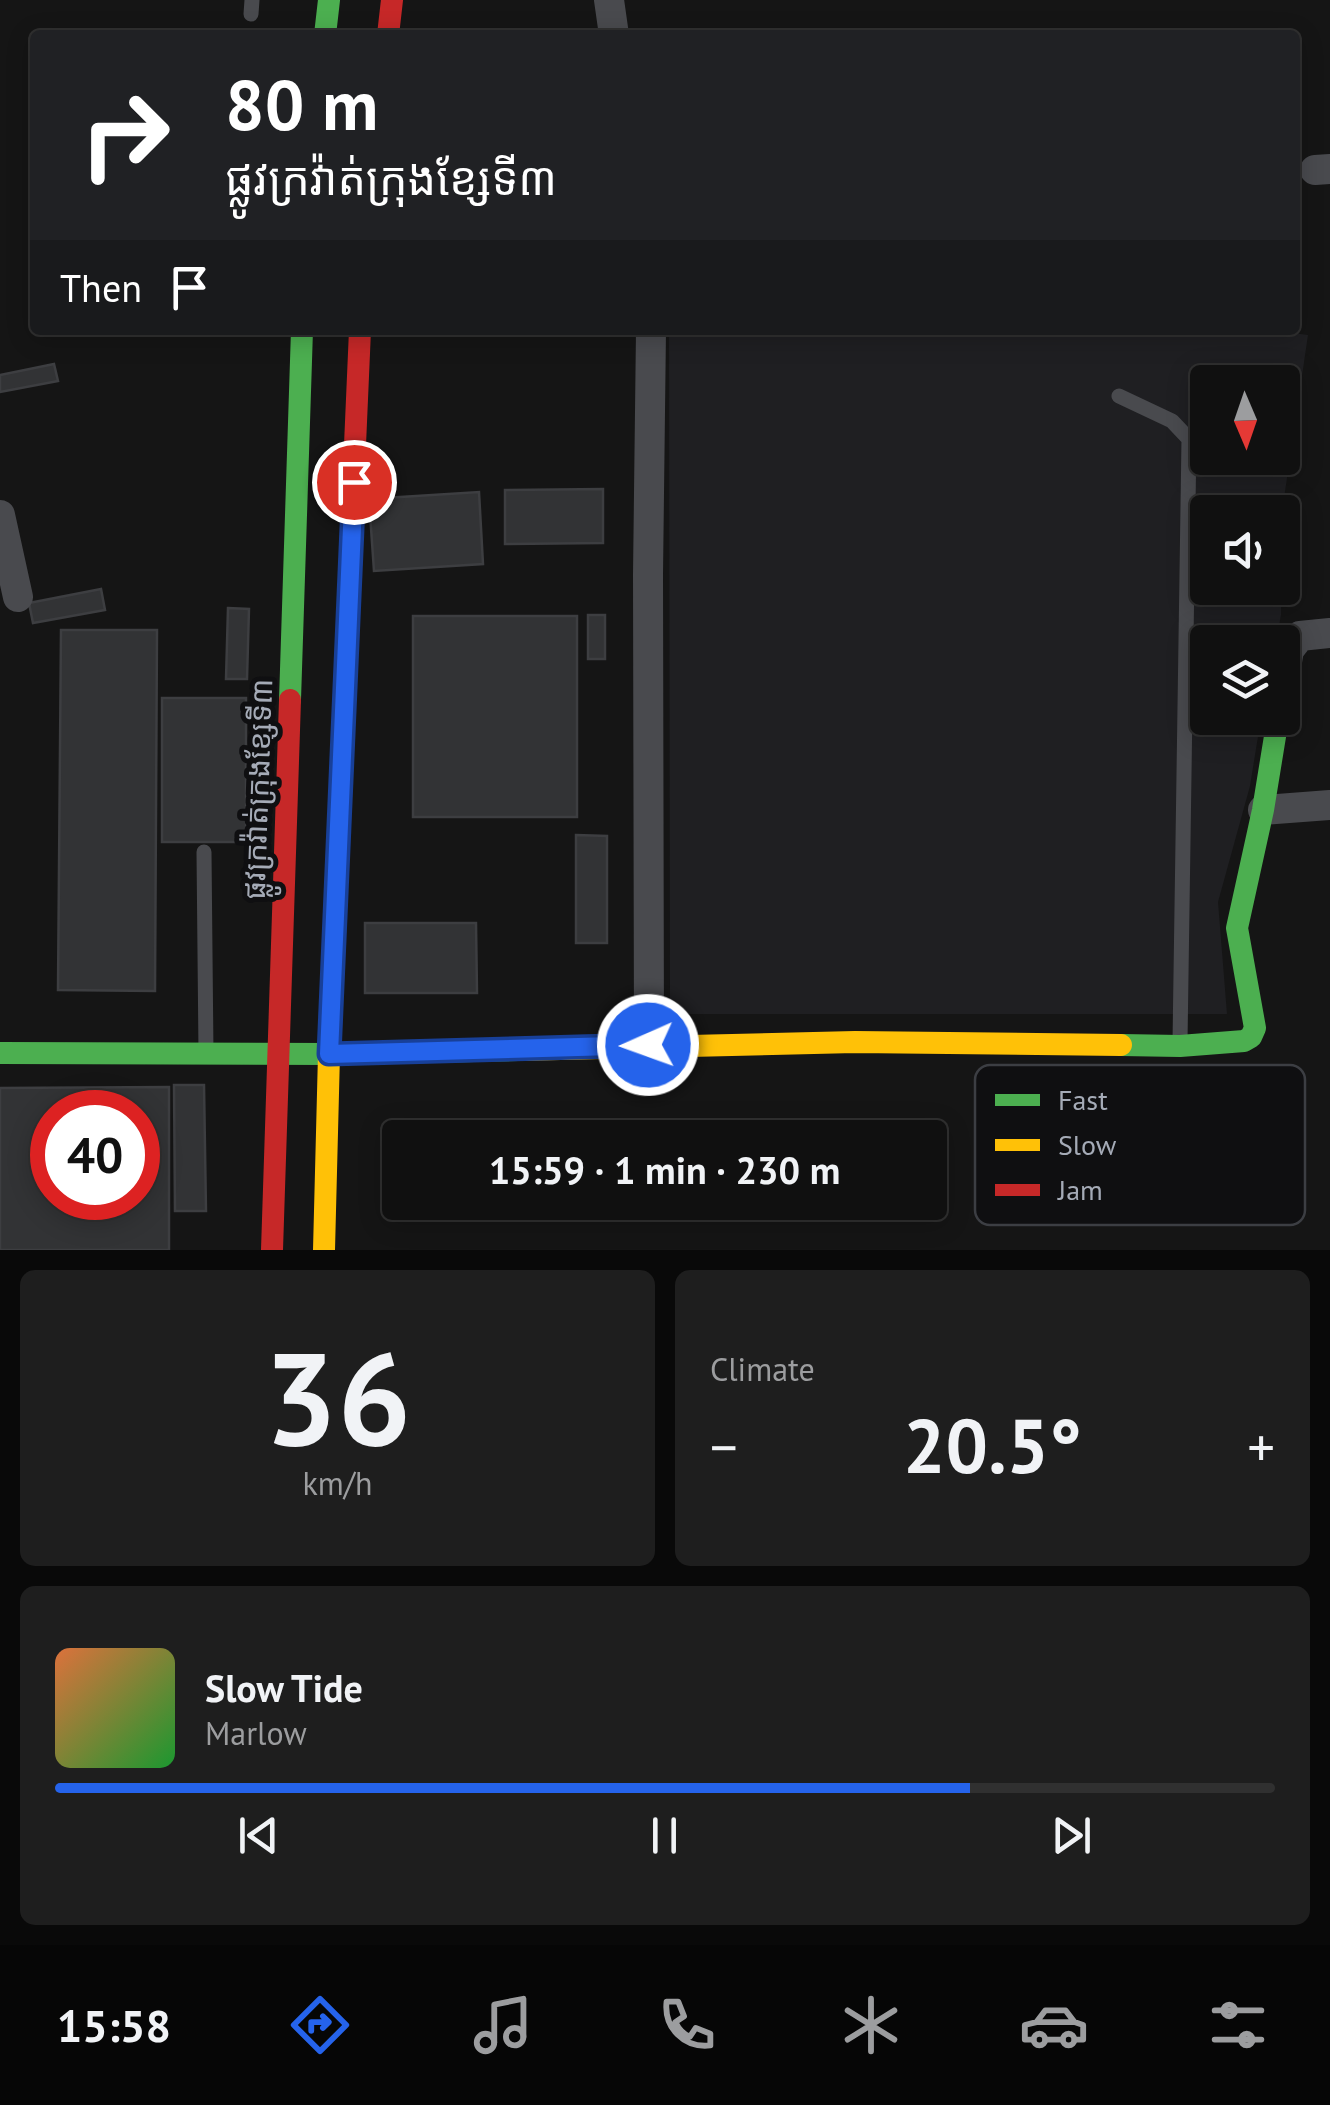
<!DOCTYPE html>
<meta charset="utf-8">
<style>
body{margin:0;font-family:"PT Sans","Noto Sans Khmer",sans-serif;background:#1e1e1e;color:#f1f3f6;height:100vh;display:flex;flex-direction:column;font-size:38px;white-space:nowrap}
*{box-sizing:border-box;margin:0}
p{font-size:32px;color:#9c9d9f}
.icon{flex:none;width:55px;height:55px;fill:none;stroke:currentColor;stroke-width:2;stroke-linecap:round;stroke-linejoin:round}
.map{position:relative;height:1250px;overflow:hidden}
.side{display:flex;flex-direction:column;gap:20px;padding:20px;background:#090909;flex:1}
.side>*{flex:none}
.guide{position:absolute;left:30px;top:30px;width:1270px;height:305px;border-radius:10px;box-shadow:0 5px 25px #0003,0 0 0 2px #303030;background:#202124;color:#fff;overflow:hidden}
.needle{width:65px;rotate:178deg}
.controls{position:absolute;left:1190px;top:365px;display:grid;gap:20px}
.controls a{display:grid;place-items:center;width:110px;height:110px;border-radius:10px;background:#101010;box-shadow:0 5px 25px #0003,0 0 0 2px #303030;font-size:50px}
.speed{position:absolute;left:30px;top:1090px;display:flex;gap:20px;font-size:50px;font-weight:700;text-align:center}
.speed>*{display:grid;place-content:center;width:130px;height:130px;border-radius:50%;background:#101010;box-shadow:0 5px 25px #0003,0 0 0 2px #303030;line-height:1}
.speed .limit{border:15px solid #d22;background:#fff;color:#111}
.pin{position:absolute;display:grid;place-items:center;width:85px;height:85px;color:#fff;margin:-42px;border:5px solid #fff;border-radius:50%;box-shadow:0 2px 10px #0007}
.me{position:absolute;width:110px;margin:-55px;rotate:268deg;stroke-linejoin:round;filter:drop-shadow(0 0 8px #0008)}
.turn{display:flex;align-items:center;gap:35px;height:210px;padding:0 30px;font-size:45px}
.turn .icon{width:130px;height:130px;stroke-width:2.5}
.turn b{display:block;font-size:70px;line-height:85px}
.then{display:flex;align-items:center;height:95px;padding:0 30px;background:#0003;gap:20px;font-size:38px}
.big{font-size:75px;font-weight:800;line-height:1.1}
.side .tile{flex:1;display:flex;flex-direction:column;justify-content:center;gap:15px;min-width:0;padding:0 35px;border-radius:15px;background:#1e1e1e}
.side .dial{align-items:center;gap:0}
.dial b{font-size:130px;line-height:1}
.song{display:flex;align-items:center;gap:30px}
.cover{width:120px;height:120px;border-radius:15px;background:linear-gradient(135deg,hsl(20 70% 55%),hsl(130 70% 35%))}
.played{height:10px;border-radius:5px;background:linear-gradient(90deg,#2563eb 75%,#303030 75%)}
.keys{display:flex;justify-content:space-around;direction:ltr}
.heat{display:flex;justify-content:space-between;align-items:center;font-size:55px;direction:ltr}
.side .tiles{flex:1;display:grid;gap:20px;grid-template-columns:1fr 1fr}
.tile:last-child{grid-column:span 2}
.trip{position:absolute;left:382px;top:1120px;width:565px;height:100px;border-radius:10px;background:#101010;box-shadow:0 5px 25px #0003,0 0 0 2px #303030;font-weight:800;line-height:100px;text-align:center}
.tabs{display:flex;height:160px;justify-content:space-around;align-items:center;background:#060606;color:#9c9d9f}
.tabs .icon{width:70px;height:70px}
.tabs .active{color:#2563eb}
.tabs b{font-size:45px;color:#f1f3f6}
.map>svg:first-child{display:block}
.built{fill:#1f1f22;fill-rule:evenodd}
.building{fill:#323335;stroke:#3d3e41;stroke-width:2.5;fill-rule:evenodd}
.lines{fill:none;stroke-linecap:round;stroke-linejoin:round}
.lane{stroke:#494a4e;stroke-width:15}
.street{stroke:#494a4e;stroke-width:30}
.fast{stroke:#4caf50;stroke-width:22}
.slow{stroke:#ffc107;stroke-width:22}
.jam{stroke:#c62828;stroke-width:22}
.route-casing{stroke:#184099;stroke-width:25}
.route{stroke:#2563eb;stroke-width:18}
.labels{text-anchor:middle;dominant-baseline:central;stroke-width:10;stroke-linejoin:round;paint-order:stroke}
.street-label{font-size:30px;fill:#a5abb7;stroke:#0f0f11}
.key{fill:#0f0f11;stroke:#3c3e43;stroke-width:2.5}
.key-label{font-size:28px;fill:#a5abb7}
</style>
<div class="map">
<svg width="1330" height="1250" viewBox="0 0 1330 1250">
<rect width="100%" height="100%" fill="#151515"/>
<path class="built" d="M669,330H1271L1308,335L1282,512H1208V588H1281V615L1276,642H1208V718H1261L1250,786L1218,902L1227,1014H670ZM1208,382H1282V458H1208Z"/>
<g class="building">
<polygon points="54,364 58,381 0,392 0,375"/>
<polygon points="603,489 603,543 505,544 505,490"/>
<polygon points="479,492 483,564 374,571 369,499"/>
<polygon points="101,589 105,610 33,623 29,603"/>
<polygon points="228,608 249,609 247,679 226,679"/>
<rect x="588" y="615" width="17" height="44"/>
<rect x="413" y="616" width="164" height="201"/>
<polygon points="61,630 157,630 155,991 58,990"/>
<rect x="162" y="698" width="84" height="144"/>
<polygon points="576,835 607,836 607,943 576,943"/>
<polygon points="365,923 476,923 477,993 365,993"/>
<polygon points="174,1085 204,1085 206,1211 175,1211"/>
<path d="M169,1087V1250H0V1088ZM52,1112H138V1198H52Z"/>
</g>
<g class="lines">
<g class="lane">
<polyline points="251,14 252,0"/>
<polyline points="1119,396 1172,421 1189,439 1180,1042"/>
<polyline points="204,852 206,1053"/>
</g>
<g class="street">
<polyline points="609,0 614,35"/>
<polyline points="1315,170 1330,169"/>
<polyline points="0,515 18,597"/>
<polyline points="1282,691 1289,650 1300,636 1330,633"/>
<polyline points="1263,810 1330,805"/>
<polyline points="649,1045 648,575 651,330"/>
</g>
<g class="fast">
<polyline points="325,35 329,0"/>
<polyline points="290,700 302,330"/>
<polyline points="1121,1045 1180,1046 1244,1041 1251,1037 1255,1028 1237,928 1263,810 1278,718"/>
<polyline points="0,1053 329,1054 518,1050"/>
</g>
<g class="slow">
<polyline points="518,1050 855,1042 1121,1045"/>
<polyline points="324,1250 329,1054 350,560"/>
</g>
<g class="jam">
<polyline points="388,35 392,0"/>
<polyline points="350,560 360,330"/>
<polyline points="272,1250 290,700"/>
</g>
</g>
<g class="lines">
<defs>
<polyline id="route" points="354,482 329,1054 648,1045"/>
</defs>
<use href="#route" class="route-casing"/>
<use href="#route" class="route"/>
</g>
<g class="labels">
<g class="street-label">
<text transform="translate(257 789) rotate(-88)">ផ្លូវក្រវ៉ាត់ក្រុងខ្សែទី៣</text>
</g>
</g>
<rect x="975" y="1065" width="330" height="160" rx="15" class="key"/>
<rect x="995" y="1094" width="45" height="12" fill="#4caf50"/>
<rect x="995" y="1139" width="45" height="12" fill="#ffc107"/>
<rect x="995" y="1184" width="45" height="12" fill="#c62828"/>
<g class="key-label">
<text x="1058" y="1110">Fast</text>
<text x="1058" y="1155">Slow</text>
<text x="1058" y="1200">Jam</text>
</g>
</svg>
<div class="controls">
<a><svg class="needle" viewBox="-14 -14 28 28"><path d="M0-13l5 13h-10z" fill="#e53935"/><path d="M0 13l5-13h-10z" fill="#9c9d9f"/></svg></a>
<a><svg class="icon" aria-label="sound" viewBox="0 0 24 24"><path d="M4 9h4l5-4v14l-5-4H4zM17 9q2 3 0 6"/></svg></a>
<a><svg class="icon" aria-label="layers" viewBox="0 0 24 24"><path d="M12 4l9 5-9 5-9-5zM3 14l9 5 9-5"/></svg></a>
</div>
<div class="speed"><div class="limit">40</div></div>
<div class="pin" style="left:354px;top:482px;background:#d93025"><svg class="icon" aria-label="arrive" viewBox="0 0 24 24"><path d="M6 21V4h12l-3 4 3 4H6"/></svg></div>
<svg class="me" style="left:648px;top:1045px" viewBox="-20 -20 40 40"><circle r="17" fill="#2563eb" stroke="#fff" stroke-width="3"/><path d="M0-11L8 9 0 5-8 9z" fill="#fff"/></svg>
<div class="trip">15:59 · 1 min · 230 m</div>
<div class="guide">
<div class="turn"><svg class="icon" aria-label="right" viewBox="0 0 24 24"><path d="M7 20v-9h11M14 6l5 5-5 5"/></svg><div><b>80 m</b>ផ្លូវក្រវ៉ាត់ក្រុងខ្សែទី៣</div></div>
<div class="then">Then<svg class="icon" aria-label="arrive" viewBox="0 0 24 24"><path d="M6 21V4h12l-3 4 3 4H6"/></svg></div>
</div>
</div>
<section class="side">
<div class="tiles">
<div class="tile dial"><b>36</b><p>km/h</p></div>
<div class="tile"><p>Climate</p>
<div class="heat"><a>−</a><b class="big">20.5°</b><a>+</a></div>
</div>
<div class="tile">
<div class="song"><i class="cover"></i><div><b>Slow Tide</b><p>Marlow</p></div></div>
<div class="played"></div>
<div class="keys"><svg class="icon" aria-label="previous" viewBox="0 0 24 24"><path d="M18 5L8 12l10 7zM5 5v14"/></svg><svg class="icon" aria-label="pause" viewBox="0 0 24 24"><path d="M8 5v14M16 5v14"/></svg><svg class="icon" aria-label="next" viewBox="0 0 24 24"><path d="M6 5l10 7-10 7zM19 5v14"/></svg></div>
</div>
</div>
</section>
<nav class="tabs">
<b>15:58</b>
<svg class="icon active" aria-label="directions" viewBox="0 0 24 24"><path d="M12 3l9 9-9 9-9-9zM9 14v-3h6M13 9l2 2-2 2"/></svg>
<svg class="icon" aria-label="music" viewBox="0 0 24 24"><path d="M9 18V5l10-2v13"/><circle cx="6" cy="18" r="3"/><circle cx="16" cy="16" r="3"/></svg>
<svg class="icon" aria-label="phone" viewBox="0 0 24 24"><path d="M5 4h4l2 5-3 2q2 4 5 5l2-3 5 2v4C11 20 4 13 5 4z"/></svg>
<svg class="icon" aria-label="climate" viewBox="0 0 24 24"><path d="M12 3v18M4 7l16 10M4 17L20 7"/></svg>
<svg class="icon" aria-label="car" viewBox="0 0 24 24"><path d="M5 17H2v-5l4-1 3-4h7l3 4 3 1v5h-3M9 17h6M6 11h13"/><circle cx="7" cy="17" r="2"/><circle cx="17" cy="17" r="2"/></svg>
<svg class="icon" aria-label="filters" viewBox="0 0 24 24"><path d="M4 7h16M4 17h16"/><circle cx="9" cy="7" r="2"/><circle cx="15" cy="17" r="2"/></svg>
</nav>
